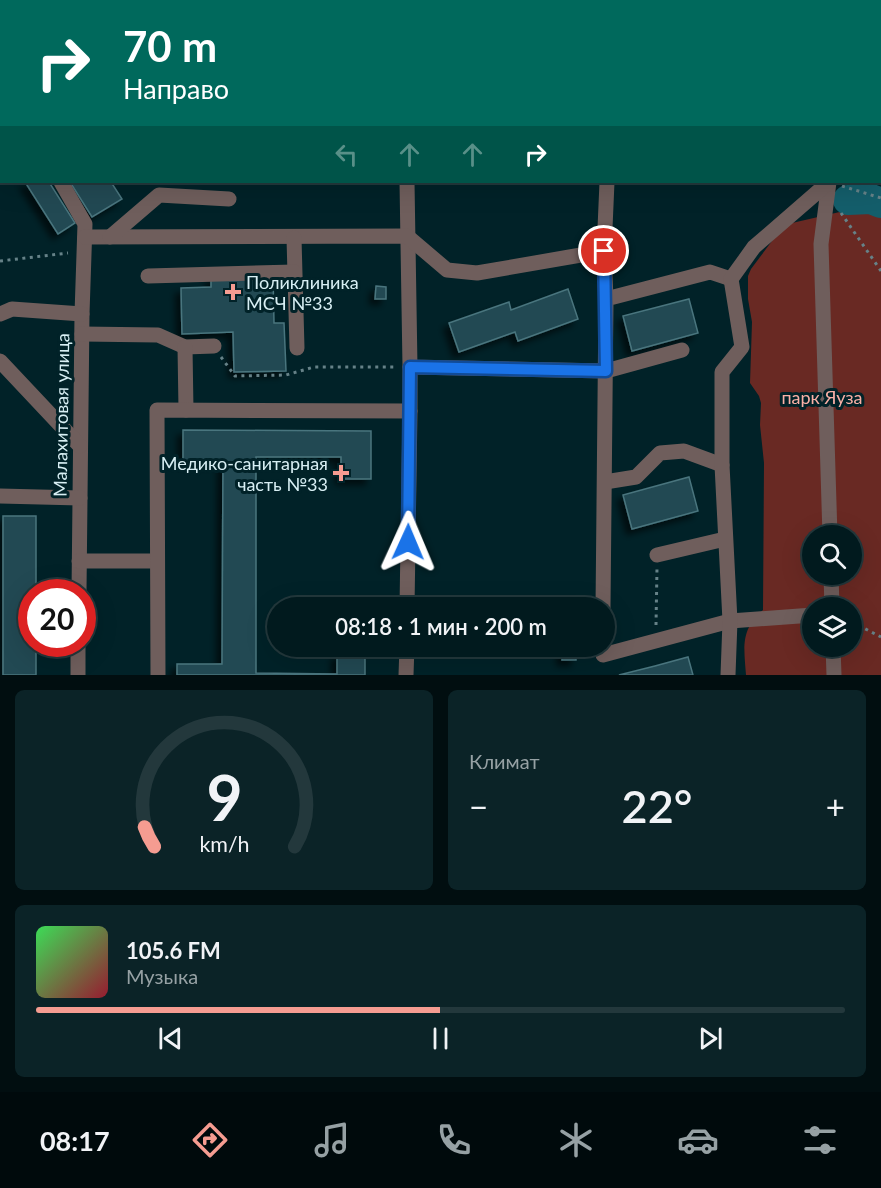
<!DOCTYPE html>
<html lang="ru">
<meta charset="utf-8">
<style>
body{margin:0;font-family:Lato,sans-serif;background:#0b2327;color:#f1f3f6;height:100vh;display:flex;flex-direction:column;font-size:22px;white-space:nowrap}
*{box-sizing:border-box;margin:0}
p{font-size:20px;color:#96a1a4}
.icon{flex:none;width:33px;height:33px;fill:none;stroke:currentColor;stroke-width:2;stroke-linecap:round;stroke-linejoin:round}
.map{position:relative;height:675px;overflow:hidden}
.drawer{display:flex;flex-direction:column;gap:15px;padding:15px;background:#010e10;flex:1}
.drawer>*{flex:none}
.banner{position:absolute;left:0px;top:0px;width:882px;height:183px;box-shadow:0 6px 24px #0002,0 0 0 2px #23383c;background:#00695c;color:#fff;overflow:hidden}
.controls{position:absolute;left:802px;top:525px;display:grid;gap:12px}
.controls a{display:grid;place-items:center;width:60px;height:60px;border-radius:50%;background:#011a1e;box-shadow:0 6px 24px #0002,0 0 0 2px #23383c;font-size:30px}
.speed{position:absolute;left:18px;top:579px;display:flex;gap:12px;font-size:30px;font-weight:700;text-align:center}
.speed>*{display:grid;place-content:center;width:78px;height:78px;border-radius:50%;background:#011a1e;box-shadow:0 6px 24px #0002,0 0 0 2px #23383c;line-height:1}
.speed .limit{border:9px solid #d22;background:#fff;color:#111}
.pin{position:absolute;display:grid;place-items:center;width:51px;height:51px;color:#fff;margin:-26px;border:3px solid #fff;border-radius:50%;box-shadow:0 2px 6px #0007}
.me{position:absolute;width:66px;margin:-33px;rotate:1deg;stroke-linejoin:round;filter:drop-shadow(0 0 4px #0008)}
.turn{display:flex;align-items:center;gap:21px;height:126px;padding:0 24px;font-size:27px}
.turn .icon{width:78px;height:78px;stroke-width:2.5}
.turn b{display:block;font-size:42px;line-height:51px}
.lanes{display:flex;align-items:center;height:57px;padding:0 24px;background:#0003;justify-content:center;gap:30px;direction:ltr}
.lanes .off{opacity:.35}
.big{font-size:45px;font-weight:600;line-height:1.1}
.drawer .widget{flex:1;display:flex;flex-direction:column;justify-content:center;gap:9px;min-width:0;padding:0 21px;border-radius:9px;background:#0b2327}
.drawer .dial{align-items:center;gap:0}
.dial svg{height:156px;overflow:visible;fill:none;stroke:#23383c;stroke-width:7;stroke-linecap:round;text-anchor:middle}
.dial text{fill:#f1f3f6;stroke:none}
.song{display:flex;align-items:center;gap:18px}
.cover{width:72px;height:72px;border-radius:9px;background:linear-gradient(135deg,hsl(130 70% 55%),hsl(350 70% 35%))}
.played{height:6px;border-radius:3px;background:linear-gradient(90deg,#f59c91 50%,#23383c 50%)}
.keys{display:flex;justify-content:space-around;direction:ltr}
.heat{display:flex;justify-content:space-between;align-items:center;font-size:33px;direction:ltr}
.drawer .tiles{flex:1;display:grid;gap:15px;grid-template-columns:1fr 1fr}
.widget:last-child{grid-column:span 2}
.trip{position:absolute;left:267px;top:597px;width:348px;height:60px;border-radius:30px;background:#011a1e;box-shadow:0 6px 24px #0002,0 0 0 2px #23383c;font-weight:600;line-height:60px;text-align:center}
.menu{display:flex;height:96px;justify-content:space-around;align-items:center;background:#000a0c;color:#96a1a4}
.menu .icon{width:42px;height:42px}
.menu .current{color:#f59c91}
.menu b{font-size:27px;color:#f1f3f6}
.map>svg:first-child{display:block}
.green{fill:#692923;fill-rule:evenodd}
.lines{fill:none;stroke-linecap:round;stroke-linejoin:round}
.river{stroke:#145e6b;stroke-width:30}
.building{fill:#214952;stroke:#4a757e;stroke-width:1.5;filter:url(#shadow)}
.path{stroke:#668288;stroke-width:3;stroke-dasharray:3 4.5;stroke-linecap:butt}
.minor{stroke:#6f5e5c;stroke-width:15}
.rail-casing{stroke:#87a2a7;stroke-width:7}
.rail{stroke:#012228;stroke-width:4.5;stroke-dasharray:14;stroke-linecap:butt}
.route-casing{stroke:#114b97;stroke-width:15}
.route{stroke:#1a73e8;stroke-width:10}
.poi-dot{fill:#f59c91;stroke:#012228;stroke-width:2}
.labels{text-anchor:middle;dominant-baseline:central;stroke-width:6;stroke-linejoin:round;paint-order:stroke}
.poi-label{font-size:18px;fill:#d8eff4;stroke:#012228;text-anchor:start}
.park-label{font-size:18px;fill:#fab0a6;stroke:#012228}
.street-label{font-size:18px;fill:#d8eff4;stroke:#012228}
</style>
<div class="map">
<svg width="881" height="675" viewBox="0 0 881 675">
<defs>
<filter id="shadow"><feDropShadow dx="-5.5" dy="5.5" stdDeviation="3" flood-color="#0009"/></filter>
</defs>
<rect width="100%" height="100%" fill="#012228"/>
<path class="green" d="M870,205L881,209V675H746C744,647 740,630 763,610L764,463L760,425L761,403L759,396L750,383L752,322L748,299V276L751,269L778,233L792,223ZM813,536H852V574H813ZM813,608H852V646H813Z"/>
<g class="lines">
<polyline class="river" points="848,200 871,199 881,203"/>
</g>
<g class="building">
<polygon points="258,0 298,0 255,2"/>
<polygon points="501,0 611,0 501,2"/>
<polygon points="714,0 766,0 714,2"/>
<polygon points="25,182 49,182 75,223 58,234"/>
<polygon points="70,182 111,182 122,199 92,217"/>
<polygon points="273,275 274,323 284,323 286,371 234,372 233,332 182,334 181,288 211,287 211,277"/>
<polygon points="376,286 386,287 386,299 375,299"/>
<polygon points="568,289 578,319 518,341 515,332 459,352 449,323 509,302 511,310"/>
<polygon points="689,299 698,333 632,351 623,316"/>
<polygon points="183,430 371,431 371,479 341,479 341,457 256,457 256,673 337,674 337,654 365,654 365,675 177,675 177,664 222,664 223,461 183,461"/>
<polygon points="689,477 698,511 632,529 623,495"/>
<polygon points="3,516 36,516 36,592 32,592 32,644 36,644 36,675 3,675"/>
<polygon points="563,646 576,646 576,660 562,660"/>
<polygon points="688,657 693,675 619,675 655,666"/>
</g>
<g class="lines">
<g class="path">
<polyline points="842,186 881,198"/>
<polyline points="841,213 881,271"/>
<polyline points="0,261 68,253"/>
<polyline points="221,357 235,376 286,375 314,367 396,367"/>
<polyline points="852,622 881,637"/>
<polyline points="656,625 657,568"/>
</g>
<g class="minor">
<polyline points="217,2 220,0"/>
<polyline points="880,48 881,47"/>
<polyline points="880,69 881,68"/>
<polyline points="61,182 85,224 82,314 79,592"/>
<polyline points="407,182 410,367 606,371 682,350"/>
<polyline points="829,182 821,244 830,536"/>
<polyline points="85,237 407,236 447,270 477,273 604,251"/>
<polyline points="110,237 159,195 229,199"/>
<polyline points="294,238 297,348"/>
<polyline points="148,276 294,272"/>
<polyline points="606,299 604,251 607,182"/>
<polyline points="0,314 12,309 82,314"/>
<polyline points="82,334 158,335 185,347 214,346"/>
<polyline points="185,347 186,410"/>
<polyline points="0,361 80,446"/>
<polyline points="410,367 410,411"/>
<polyline points="605,482 636,477 660,453 684,451 722,465"/>
<polyline points="0,496 80,498"/>
<polyline points="657,555 725,539"/>
<polyline points="79,561 156,561"/>
<polyline points="831,574 832,608"/>
<polyline points="603,608 606,299 710,272 731,279"/>
<polyline points="603,646 603,655 730,621 813,615"/>
<polyline points="833,646 834,675"/>
<polyline points="78,675 78,644"/>
<polyline points="158,675 157,410 410,411 407,608"/>
<polyline points="406,675 407,646"/>
<polyline points="728,675 730,621 722,465 722,372 742,347 731,279 754,247 829,182"/>
</g>
<defs>
<g id="rail">
<polyline points="44,2 46,0"/>
<polyline points="73,2 76,0"/>
<polyline points="132,2 135,0"/>
<polyline points="0,26 2,25"/>
<polyline points="0,42 2,41"/>
<polyline points="0,88 2,87"/>
</g>
</defs>
<use href="#rail" class="rail-casing"/>
<use href="#rail" class="rail"/>
</g>
<g class="lines">
<defs>
<polyline id="route" points="408,542 410,367 606,371 604,251"/>
</defs>
<use href="#route" class="route-casing"/>
<use href="#route" class="route"/>
</g>
<g class="poi-dot">
<path d="M230 283h6v6h6v6h-6v6h-6v-6h-6v-6h6z"/>
<path d="M338 464h6v6h6v6h-6v6h-6v-6h-6v-6h6z"/>
</g>
<g class="labels">
<g class="poi-label">
<text x="246" y="282">Поликлиника<tspan x="246" dy="21">МСЧ №33</tspan></text>
<text x="328" y="463" text-anchor="end">Медико-санитарная<tspan x="328" dy="21">часть №33</tspan></text>
</g>
<g class="park-label">
<text x="822" y="397">парк Яуза</text>
</g>
<g class="street-label">
<text transform="translate(61 415) rotate(-89)">Малахитовая улица</text>
</g>
</g>
</svg>
<div class="controls">
<a><svg class="icon" aria-label="search" viewBox="0 0 24 24"><circle cx="10" cy="10" r="6"/><path d="M15 15l6 6"/></svg></a>
<a><svg class="icon" aria-label="layers" viewBox="0 0 24 24"><path d="M12 4l9 5-9 5-9-5zM3 14l9 5 9-5"/></svg></a>
</div>
<div class="speed"><div class="limit">20</div></div>
<div class="pin" style="left:604px;top:251px;background:#d93025"><svg class="icon" aria-label="arrive" viewBox="0 0 24 24"><path d="M6 21V4h12l-3 4 3 4H6"/></svg></div>
<svg class="me" style="left:408px;top:542px" viewBox="-20 -20 40 40"><path d="M0-17L14 15 0 8-14 15z" fill="#1a73e8" stroke="#fff" stroke-width="4"/></svg>
<div class="trip">08:18 · 1 мин · 200 m</div>
<div class="banner">
<div class="turn"><svg class="icon" aria-label="right" viewBox="0 0 24 24"><path d="M7 20v-9h11M14 6l5 5-5 5"/></svg><div><b>70 m</b>Направо</div></div>
<div class="lanes"><svg class="icon off" aria-label="left" viewBox="0 0 24 24"><path d="M17 20v-9H6M10 6l-5 5 5 5"/></svg><svg class="icon off" aria-label="ahead" viewBox="0 0 24 24"><path d="M12 20V5M6 11l6-6 6 6"/></svg><svg class="icon off" aria-label="ahead" viewBox="0 0 24 24"><path d="M12 20V5M6 11l6-6 6 6"/></svg><svg class="icon" aria-label="right" viewBox="0 0 24 24"><path d="M7 20v-9h11M14 6l5 5-5 5"/></svg></div>
</div>
</div>
<section class="drawer">
<div class="tiles">
<div class="widget dial"><svg viewBox="0 0 100 80">
<path d="M14 69A42 42 0 1 1 86 69"/>
<path d="M14 69A42 42 0 0 1 9 59" stroke="#f59c91"/>
<text x="50" y="56" font-size="32" font-weight="700">9</text>
<text x="50" y="72" font-size="11">km/h</text>
</svg></div>
<div class="widget"><p>Климат</p>
<div class="heat"><a>−</a><b class="big">22°</b><a>+</a></div>
</div>
<div class="widget">
<div class="song"><i class="cover"></i><div><b>105.6 FM</b><p>Музыка</p></div></div>
<div class="played"></div>
<div class="keys"><svg class="icon" aria-label="previous" viewBox="0 0 24 24"><path d="M18 5L8 12l10 7zM5 5v14"/></svg><svg class="icon" aria-label="pause" viewBox="0 0 24 24"><path d="M8 5v14M16 5v14"/></svg><svg class="icon" aria-label="next" viewBox="0 0 24 24"><path d="M6 5l10 7-10 7zM19 5v14"/></svg></div>
</div>
</div>
</section>
<nav class="menu">
<b>08:17</b>
<svg class="icon current" aria-label="directions" viewBox="0 0 24 24"><path d="M12 3l9 9-9 9-9-9zM9 14v-3h6M13 9l2 2-2 2"/></svg>
<svg class="icon" aria-label="music" viewBox="0 0 24 24"><path d="M9 18V5l10-2v13"/><circle cx="6" cy="18" r="3"/><circle cx="16" cy="16" r="3"/></svg>
<svg class="icon" aria-label="phone" viewBox="0 0 24 24"><path d="M5 4h4l2 5-3 2q2 4 5 5l2-3 5 2v4C11 20 4 13 5 4z"/></svg>
<svg class="icon" aria-label="climate" viewBox="0 0 24 24"><path d="M12 3v18M4 7l16 10M4 17L20 7"/></svg>
<svg class="icon" aria-label="car" viewBox="0 0 24 24"><path d="M5 17H2v-5l4-1 3-4h7l3 4 3 1v5h-3M9 17h6M6 11h13"/><circle cx="7" cy="17" r="2"/><circle cx="17" cy="17" r="2"/></svg>
<svg class="icon" aria-label="filters" viewBox="0 0 24 24"><path d="M4 7h16M4 17h16"/><circle cx="9" cy="7" r="2"/><circle cx="15" cy="17" r="2"/></svg>
</nav>
